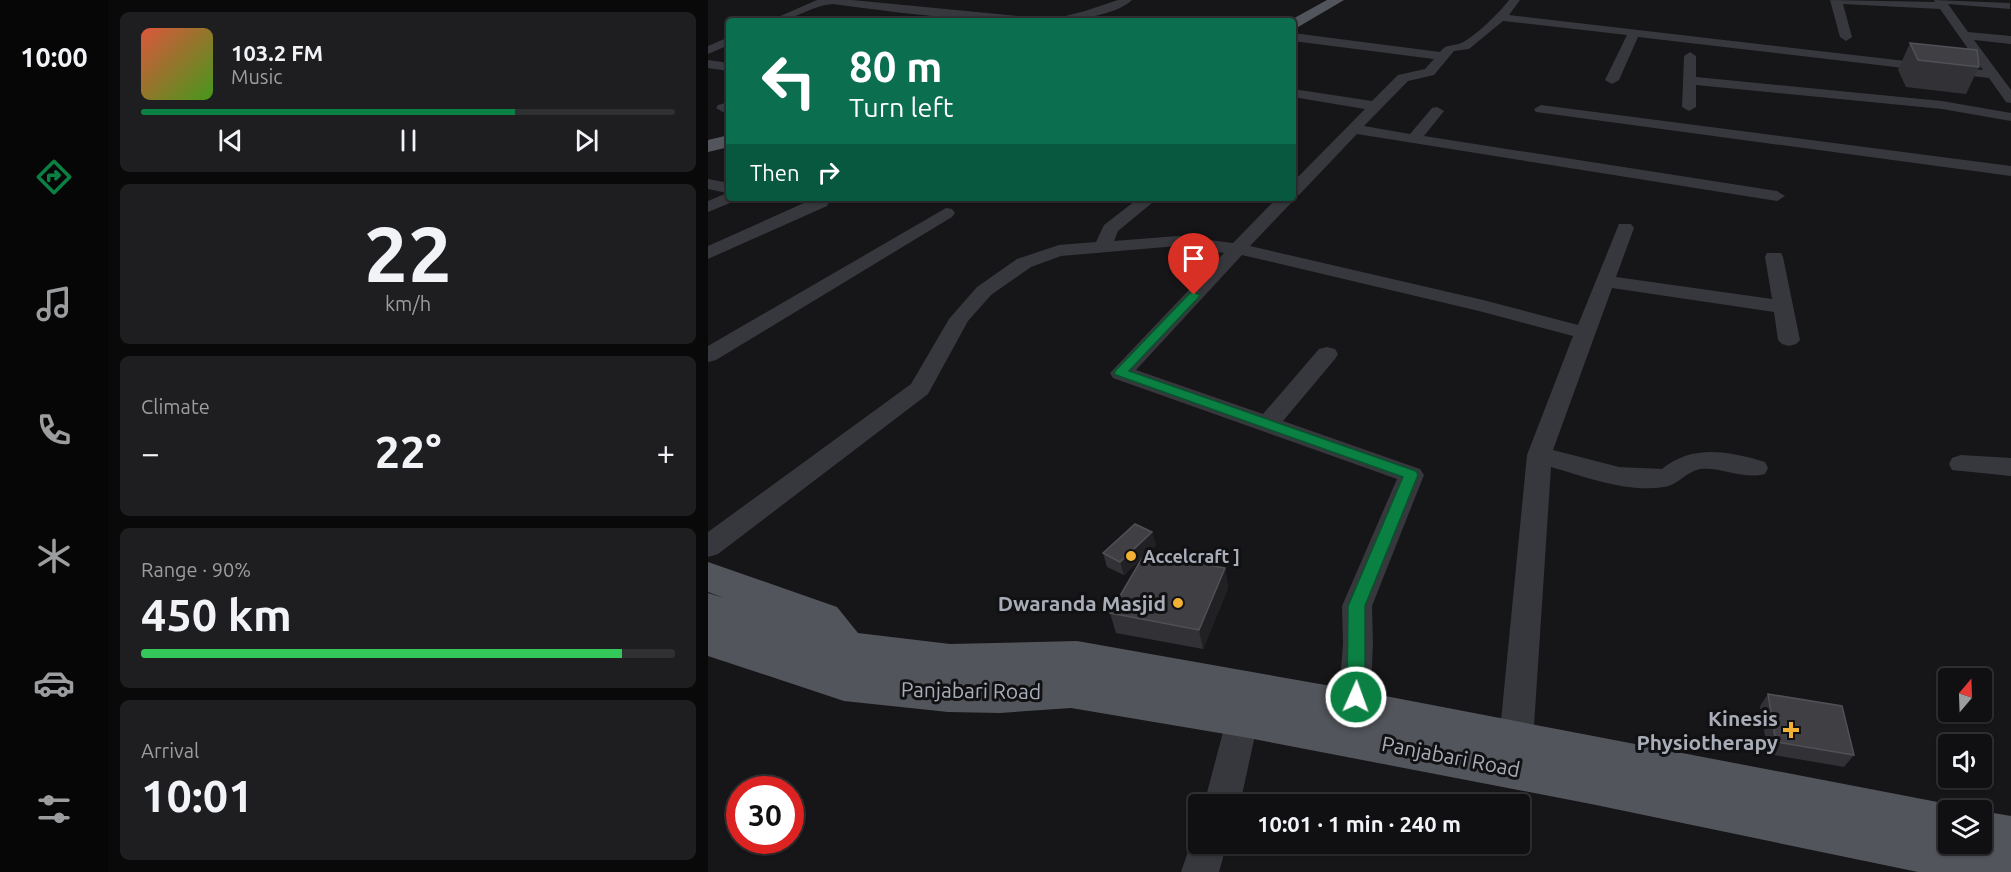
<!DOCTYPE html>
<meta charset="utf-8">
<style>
body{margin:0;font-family:Ubuntu,sans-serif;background:#1e1e20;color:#f1f3f6;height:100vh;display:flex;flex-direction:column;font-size:22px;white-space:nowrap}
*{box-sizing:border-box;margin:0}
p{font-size:20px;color:#9c9d9f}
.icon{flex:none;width:33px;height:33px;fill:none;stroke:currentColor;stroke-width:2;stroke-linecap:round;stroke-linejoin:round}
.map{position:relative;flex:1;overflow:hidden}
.details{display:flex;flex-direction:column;gap:12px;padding:12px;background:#09090a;width:600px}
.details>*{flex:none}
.guide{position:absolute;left:18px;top:18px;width:570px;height:183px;border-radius:6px;box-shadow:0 2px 4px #0004,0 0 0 2px #303032;background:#0b6e4f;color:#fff;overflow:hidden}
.needle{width:39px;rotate:19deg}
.fabs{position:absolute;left:1230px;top:668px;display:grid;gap:12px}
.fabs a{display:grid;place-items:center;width:54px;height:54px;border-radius:6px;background:#101012;box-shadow:0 2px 4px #0004,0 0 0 2px #303032;font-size:30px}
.speed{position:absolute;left:18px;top:776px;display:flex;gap:12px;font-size:30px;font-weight:700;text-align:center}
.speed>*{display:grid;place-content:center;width:78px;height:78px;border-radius:50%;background:#101012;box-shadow:0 2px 4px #0004,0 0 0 2px #303032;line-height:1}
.speed .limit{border:9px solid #d22;background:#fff;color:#111}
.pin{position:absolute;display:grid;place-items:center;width:51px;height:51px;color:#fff;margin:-62px -26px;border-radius:50% 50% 50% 0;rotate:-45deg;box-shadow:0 0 6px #0007}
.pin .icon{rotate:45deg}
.me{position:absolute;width:66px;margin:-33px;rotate:2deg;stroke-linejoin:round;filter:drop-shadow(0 0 4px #0008)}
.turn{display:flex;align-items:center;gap:21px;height:126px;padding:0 24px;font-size:27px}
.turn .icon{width:78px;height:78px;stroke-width:2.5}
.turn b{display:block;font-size:42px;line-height:51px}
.then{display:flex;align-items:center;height:57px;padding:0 24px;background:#0003;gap:12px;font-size:22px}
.big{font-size:45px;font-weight:600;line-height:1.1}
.details .widget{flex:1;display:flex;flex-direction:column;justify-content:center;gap:9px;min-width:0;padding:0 21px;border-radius:9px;background:#1e1e20}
.details .dial{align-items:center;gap:0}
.dial b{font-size:78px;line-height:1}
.song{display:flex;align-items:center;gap:18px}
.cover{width:72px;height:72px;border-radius:9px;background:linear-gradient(135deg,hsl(10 70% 55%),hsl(100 70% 35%))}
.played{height:6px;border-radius:3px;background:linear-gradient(90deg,#0b8043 70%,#303032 70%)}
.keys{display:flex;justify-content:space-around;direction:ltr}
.heat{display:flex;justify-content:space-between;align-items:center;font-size:33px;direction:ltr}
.charge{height:9px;border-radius:4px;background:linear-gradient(90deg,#34c759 90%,#303032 0)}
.trip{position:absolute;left:480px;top:794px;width:342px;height:60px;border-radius:6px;background:#101012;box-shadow:0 2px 4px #0004,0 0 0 2px #303032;font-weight:600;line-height:60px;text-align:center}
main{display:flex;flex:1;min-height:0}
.menu{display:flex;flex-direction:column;width:108px;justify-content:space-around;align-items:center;background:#060607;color:#9c9d9f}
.menu .icon{width:42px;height:42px}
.menu .selected{color:#0b8043}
.menu b{font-size:27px;color:#f1f3f6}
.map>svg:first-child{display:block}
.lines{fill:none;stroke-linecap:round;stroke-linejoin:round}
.minor{fill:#37383d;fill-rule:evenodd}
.major{fill:#53555c;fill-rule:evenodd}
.wall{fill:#323236}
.shaded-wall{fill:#212124}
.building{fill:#3f3f44;stroke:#4f5156;stroke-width:1.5}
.route{fill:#0b8043;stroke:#07532c;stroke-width:1.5}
.poi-dot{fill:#f2b134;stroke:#111113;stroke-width:2}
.labels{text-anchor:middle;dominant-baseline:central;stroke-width:6;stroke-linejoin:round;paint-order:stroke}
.poi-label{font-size:18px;font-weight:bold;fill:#a8adb8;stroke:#111113;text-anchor:start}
.near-poi-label{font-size:21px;font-weight:bold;fill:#a8adb8;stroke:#111113;text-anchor:end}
.near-street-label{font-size:21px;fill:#a8adb8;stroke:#111113}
</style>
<main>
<nav class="menu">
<b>10:00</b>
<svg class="icon selected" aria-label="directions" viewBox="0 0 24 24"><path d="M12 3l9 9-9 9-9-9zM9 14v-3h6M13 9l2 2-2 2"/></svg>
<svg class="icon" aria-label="music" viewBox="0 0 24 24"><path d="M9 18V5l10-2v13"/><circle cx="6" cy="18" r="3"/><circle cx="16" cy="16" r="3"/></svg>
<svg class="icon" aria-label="phone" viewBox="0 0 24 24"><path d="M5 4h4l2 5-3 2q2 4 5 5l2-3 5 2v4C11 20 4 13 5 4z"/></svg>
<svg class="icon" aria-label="climate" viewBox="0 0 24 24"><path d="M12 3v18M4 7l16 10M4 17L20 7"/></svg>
<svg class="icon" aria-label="car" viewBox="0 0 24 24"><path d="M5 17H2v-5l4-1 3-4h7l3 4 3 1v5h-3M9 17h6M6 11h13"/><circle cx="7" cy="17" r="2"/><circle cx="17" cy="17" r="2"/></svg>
<svg class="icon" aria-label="filters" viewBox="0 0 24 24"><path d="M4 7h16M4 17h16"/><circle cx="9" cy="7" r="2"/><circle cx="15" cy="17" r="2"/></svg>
</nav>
<section class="details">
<div class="widget">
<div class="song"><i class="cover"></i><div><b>103.2 FM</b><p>Music</p></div></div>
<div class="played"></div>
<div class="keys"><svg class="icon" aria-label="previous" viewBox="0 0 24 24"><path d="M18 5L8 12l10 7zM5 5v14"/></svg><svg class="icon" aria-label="pause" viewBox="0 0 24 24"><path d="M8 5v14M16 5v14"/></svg><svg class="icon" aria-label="next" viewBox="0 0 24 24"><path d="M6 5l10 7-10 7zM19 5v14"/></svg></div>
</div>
<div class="widget dial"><b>22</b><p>km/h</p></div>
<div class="widget"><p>Climate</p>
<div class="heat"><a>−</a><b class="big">22°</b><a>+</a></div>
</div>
<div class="widget"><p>Range · 90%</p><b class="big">450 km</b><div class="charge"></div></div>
<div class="widget"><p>Arrival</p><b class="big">10:01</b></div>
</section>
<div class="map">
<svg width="1303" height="872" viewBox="0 0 1303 872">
<rect width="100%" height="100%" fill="#161618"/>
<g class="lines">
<g class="minor">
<path d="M109,0H144L332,18L338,21L377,11L410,0H424C380,41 186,12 125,4C101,6 88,21 61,21Z"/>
<path d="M801,0H812L801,15L1275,70L1232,9L1135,4L1144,37L1138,41L1132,37L1122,0L1227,2L1226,0L1302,3V9L1240,4L1260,32L1303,36V44L1266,40L1303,90V103L1298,102L1281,78L930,37L911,80L904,84L897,80L919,35L795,21L761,49L746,51L726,75L700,81L656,126L702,134L724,108L729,107L736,111L716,136L1069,191L1077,196L1069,201L649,134L591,195L585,196V182L657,109L585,97V89L664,101L690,75L717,69L726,59L585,41V33L732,52C739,43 744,47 753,43C767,37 792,12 801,0Z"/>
<polygon points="21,37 21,45 0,54 0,46"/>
<polygon points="982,52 988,56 988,77 1234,101 1303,113 1303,121 1234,109 988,85 988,107 981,111 974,107 976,56"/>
<polygon points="0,60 21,63 21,71 0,68"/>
<polygon points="21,102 21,111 15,112 8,108 10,105"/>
<polygon points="833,105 1303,166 1303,176 828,112 826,109"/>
<polygon points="0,179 21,183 21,198 29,198 27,201 0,212 0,201 19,193 0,189"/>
<path d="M585,196L586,198L584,202L542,246L775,300L870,325L911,224H923L926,228L908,277L1064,299L1057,257L1059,253H1073L1075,257L1092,340L1088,344L1081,346L1074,344L1070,340L1066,312L904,288L845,450L911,467L954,469C984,444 1021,451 1057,462L1060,468L1057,474C1036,480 1014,467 993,469C978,471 971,485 956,487C919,493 878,477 843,467L825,741L820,752L808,757L796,752L791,741L819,455L865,336L771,311L534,255L428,370L555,414L611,349L619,347L627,349L630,354L627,359L575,421L712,469L716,475L664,606L665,643L662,709L657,719L646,724L635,719L630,709L635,643L634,606L689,479L405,378L402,373L516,253L469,246L353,256L323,267L283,295L260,321L220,394L10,554L0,557V532L203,384L241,319L269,287L309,259L351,245L388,242L396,225L431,198H450L410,231L406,241L469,236L525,243L569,198H585Z"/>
<polygon points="107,198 117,198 121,202 119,206 0,259 0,246"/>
<polygon points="238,208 244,209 247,213 244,217 8,360 0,362 0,346"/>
<polygon points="1253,455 1303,458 1303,476 1244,470 1241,464 1244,458"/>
<polygon points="535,702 546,706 551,717 532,804 496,804 519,717 524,706"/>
<polygon points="490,829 490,843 519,843 511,872 473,872 483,843"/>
</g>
<g class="major">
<polygon points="619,0 636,0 585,30 585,21 581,21"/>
<polygon points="21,135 21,147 0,152 0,140"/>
<polygon points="0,562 129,607 150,633 242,644 369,641 646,690 1240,804 1253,810 1240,810 1240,843 1274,843 1274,811 1303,816 1303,872 1210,872 883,804 535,737 363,708 292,713 240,712 136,701 0,656 0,593 16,598 0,592"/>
</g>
</g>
<g class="wall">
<polygon points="1202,43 1271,67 1258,94 1198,87 1190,70"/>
<polygon points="448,545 439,553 517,568 520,588 495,649 408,633 402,613 434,558 416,575 399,567 395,553"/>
<polygon points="1060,694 1146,755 1136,767 1060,754 1052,706"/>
</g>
<g class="shaded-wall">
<polygon points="444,532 448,545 416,575 412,562"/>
<polygon points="517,568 520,588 495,649 491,630"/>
</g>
<g class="building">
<polygon points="1202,43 1269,50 1271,67 1210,60"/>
<polygon points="427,524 444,532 412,562 395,553"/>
<polygon points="437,553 517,568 491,630 402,613"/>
<polygon points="1060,694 1134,706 1146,755 1068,742"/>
</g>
<polygon class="route" points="486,292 492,295 490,298 421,371 708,471 710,475 657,606 657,697 654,703 648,705 641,703 639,697 640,606 695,477 408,375 406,373 408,370 482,293"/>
<g class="poi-dot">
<circle cx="423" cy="556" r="6"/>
<circle cx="470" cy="603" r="6"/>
<path d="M1080 721h6v6h6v6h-6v6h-6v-6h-6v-6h6z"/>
</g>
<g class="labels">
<g class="poi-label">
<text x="435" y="556">Accelcraft ]</text>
</g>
<g class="near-poi-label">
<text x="458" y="603">Dwaranda Masjid</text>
<text x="1070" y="718">Kinesis<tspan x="1070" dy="24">Physiotherapy</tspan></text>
</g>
<g class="near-street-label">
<text transform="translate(263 690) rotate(1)">Panjabari Road</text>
<text transform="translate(743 756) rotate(11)">Panjabari Road</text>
</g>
</g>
</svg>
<div class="fabs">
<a><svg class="needle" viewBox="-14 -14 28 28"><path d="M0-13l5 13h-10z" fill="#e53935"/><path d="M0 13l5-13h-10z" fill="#9c9d9f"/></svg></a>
<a><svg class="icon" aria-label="sound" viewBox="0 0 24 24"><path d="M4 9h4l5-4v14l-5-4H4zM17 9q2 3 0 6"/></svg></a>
<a><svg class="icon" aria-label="layers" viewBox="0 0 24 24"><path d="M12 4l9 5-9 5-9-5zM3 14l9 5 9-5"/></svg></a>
</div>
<div class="speed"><div class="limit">30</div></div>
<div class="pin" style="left:486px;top:295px;background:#d93025"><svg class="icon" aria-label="arrive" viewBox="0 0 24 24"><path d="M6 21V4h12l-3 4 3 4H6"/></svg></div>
<svg class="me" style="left:648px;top:697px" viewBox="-20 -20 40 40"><circle r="17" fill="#0b8043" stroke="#fff" stroke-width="3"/><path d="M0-11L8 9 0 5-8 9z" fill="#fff"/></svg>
<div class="trip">10:01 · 1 min · 240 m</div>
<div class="guide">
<div class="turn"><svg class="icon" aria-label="left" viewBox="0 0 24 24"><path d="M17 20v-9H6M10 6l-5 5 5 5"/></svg><div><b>80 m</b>Turn left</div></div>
<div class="then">Then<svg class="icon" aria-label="right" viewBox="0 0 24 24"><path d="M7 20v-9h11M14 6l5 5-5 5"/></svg></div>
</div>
</div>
</main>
